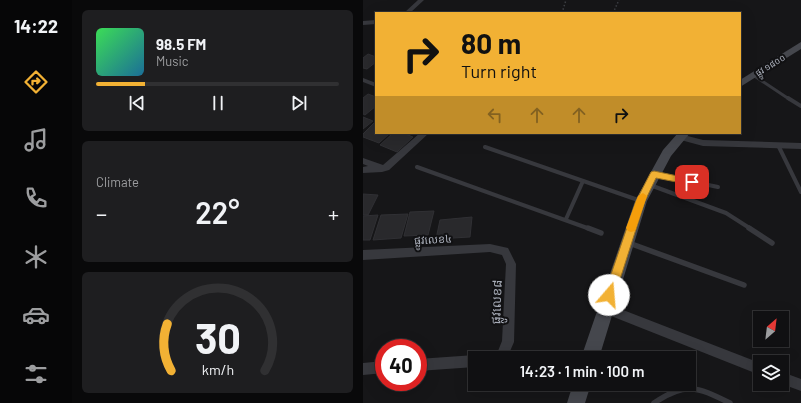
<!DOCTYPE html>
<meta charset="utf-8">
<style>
body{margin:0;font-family:Barlow,"Noto Sans Khmer",sans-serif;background:#1e1e20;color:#f1f3f6;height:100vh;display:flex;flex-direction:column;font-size:15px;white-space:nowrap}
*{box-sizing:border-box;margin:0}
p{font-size:13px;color:#9c9d9f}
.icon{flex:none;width:22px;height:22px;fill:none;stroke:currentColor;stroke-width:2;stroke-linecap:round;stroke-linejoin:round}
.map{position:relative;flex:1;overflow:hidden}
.panel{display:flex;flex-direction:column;gap:10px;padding:10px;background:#09090a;width:291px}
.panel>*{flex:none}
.guide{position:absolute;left:12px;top:12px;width:366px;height:122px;border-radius:0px;box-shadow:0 4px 16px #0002,0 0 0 1px #303032;background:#f2b134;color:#111;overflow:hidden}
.needle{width:26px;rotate:28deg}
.controls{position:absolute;left:390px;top:311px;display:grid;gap:8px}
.controls a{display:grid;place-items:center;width:36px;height:36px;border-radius:0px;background:#101012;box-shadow:0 4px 16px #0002,0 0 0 1px #303032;font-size:20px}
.speed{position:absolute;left:12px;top:339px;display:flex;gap:8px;font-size:20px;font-weight:700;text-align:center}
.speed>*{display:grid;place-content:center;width:52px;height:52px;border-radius:50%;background:#101012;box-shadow:0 4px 16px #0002,0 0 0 1px #303032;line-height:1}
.speed .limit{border:6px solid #d22;background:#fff;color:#111}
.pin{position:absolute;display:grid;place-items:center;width:34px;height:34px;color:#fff;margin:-17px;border-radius:8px;box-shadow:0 2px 6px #0006}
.me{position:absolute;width:44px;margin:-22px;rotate:18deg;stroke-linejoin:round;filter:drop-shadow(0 0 3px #0008)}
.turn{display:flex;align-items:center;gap:14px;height:84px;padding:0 20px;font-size:18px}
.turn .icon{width:52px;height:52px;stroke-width:2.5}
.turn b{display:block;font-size:28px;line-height:34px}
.lanes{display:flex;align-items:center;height:38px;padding:0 20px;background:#0003;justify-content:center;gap:20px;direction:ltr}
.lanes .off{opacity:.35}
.big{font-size:30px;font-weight:600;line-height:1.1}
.panel .card{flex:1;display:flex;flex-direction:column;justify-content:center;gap:6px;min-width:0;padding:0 14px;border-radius:6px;background:#1e1e20}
.panel .dial{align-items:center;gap:0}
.dial svg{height:104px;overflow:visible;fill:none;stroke:#303032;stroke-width:7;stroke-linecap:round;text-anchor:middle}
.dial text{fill:#f1f3f6;stroke:none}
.song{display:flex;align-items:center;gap:12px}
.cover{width:48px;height:48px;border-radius:6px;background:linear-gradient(135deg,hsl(130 70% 55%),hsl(200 70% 35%))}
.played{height:4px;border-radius:2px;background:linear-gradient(90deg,#f2b134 20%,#303032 20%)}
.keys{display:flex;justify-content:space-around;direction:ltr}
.heat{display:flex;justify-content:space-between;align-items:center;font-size:22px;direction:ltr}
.trip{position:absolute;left:105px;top:351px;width:228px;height:40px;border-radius:0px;background:#101012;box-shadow:0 4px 16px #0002,0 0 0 1px #303032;font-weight:600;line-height:40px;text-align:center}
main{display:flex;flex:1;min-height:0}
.menu{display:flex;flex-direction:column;width:72px;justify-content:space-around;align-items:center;background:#060607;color:#9c9d9f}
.menu .icon{width:28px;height:28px}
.menu .selected{color:#f2b134}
.menu b{font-size:18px;color:#f1f3f6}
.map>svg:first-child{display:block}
.building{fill:#29292c;stroke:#303034}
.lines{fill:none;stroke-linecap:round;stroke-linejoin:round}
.path{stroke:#3d3f44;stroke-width:1.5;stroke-dasharray:1.5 2;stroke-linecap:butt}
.lane-far2{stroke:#37383d;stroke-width:3}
.lane-far1{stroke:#37383d;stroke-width:4}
.lane{stroke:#37383d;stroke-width:5.5}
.street{fill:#37383d;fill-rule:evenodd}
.secondary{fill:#45474d;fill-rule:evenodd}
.route{fill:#f2b134;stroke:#9d7322}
.slow{fill:#f59e0b}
.labels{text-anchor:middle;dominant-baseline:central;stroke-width:4;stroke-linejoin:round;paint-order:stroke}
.far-street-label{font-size:9px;fill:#a8adb8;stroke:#111113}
.street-label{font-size:11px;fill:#a8adb8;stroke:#111113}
.near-street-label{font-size:13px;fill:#a8adb8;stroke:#111113}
</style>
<main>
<nav class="menu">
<b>14:22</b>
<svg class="icon selected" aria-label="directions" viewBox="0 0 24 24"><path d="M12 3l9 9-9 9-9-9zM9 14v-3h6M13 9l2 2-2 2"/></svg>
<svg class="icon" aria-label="music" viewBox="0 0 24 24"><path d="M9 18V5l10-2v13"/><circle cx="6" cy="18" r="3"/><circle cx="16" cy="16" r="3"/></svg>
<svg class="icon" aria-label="phone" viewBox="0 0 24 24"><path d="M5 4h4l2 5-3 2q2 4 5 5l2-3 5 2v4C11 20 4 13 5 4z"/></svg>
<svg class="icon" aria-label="climate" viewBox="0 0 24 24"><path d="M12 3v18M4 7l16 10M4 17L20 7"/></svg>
<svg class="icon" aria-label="car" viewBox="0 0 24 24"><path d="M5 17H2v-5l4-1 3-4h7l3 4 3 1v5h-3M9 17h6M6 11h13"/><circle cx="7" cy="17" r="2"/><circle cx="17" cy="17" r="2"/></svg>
<svg class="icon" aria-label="filters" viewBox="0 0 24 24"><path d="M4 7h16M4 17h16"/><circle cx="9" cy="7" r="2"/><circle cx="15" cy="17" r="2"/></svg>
</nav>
<section class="panel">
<div class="card">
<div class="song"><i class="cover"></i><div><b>98.5 FM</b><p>Music</p></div></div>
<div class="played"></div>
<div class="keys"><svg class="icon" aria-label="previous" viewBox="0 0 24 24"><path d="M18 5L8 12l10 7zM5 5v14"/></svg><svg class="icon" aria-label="pause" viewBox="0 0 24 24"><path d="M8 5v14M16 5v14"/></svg><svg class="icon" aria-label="next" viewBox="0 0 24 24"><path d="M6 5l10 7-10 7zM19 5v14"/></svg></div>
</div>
<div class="card"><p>Climate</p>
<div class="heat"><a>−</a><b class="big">22°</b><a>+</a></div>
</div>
<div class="card dial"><svg viewBox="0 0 100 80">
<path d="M14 69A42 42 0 1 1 86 69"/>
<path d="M14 69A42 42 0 0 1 11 33" stroke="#f2b134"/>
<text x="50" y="56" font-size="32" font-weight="700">30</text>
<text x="50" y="72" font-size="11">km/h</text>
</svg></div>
</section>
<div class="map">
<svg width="438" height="403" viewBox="0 0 438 403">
<rect width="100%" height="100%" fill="#161618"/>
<g class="building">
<polygon points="5,54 13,57 13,62 4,69 0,68 0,58"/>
<polygon points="5,94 13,97 13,106 2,115 0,114 0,98"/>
<polygon points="0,117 10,121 0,129"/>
<polygon points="12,122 13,133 27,133 16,143 0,137 0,134"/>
<polygon points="30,133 40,133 50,137 34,152 17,145"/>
<polygon points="0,194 15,195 5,215 0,215"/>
<polygon points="71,211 65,235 41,236 47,212"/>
<polygon points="45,214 38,238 10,240 18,215"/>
<polygon points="15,215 7,240 0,240 0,216"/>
<polygon points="109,217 107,237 73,239 77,220"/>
</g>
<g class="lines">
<g class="path">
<polyline points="199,13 203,0"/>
<polyline points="250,13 256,0"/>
</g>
<polyline class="lane-far2" points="390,75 426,99"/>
<g class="lane-far1">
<polyline points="425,98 438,106"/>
<polyline points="415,145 438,192"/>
<polyline points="122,147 278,201"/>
<polyline points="54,167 227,229"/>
<polyline points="292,174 355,187"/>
<polyline points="287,185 363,213 388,229"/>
<polyline points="203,219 220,181"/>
</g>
<g class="lane">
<polyline points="225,228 238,233"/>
<polyline points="386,228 409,243"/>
<polyline points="266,243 381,285"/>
<path d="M291,403C323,381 334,387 367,403"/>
</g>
<g class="street">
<polygon points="55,0 61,0 47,13 41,13"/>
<polygon points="13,20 13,24 0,25 0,21"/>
<polygon points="0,78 13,83 13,87 0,82"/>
<polygon points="57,133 66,133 26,170 19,172 0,173 0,167 5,166 0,164 0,158 20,165"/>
<polygon points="317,134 340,140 438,143 438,149 340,146 314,139 313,137 314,135"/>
<polygon points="127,244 145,248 153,264 151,342 144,358 126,358 128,354 135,351 139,341 143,264 139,255 127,252 0,260 0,250"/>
<polygon points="242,303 397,363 397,375 238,312 237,308 238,304"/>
<polygon points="112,355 117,358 112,358 112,367 55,371 55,359"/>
<polygon points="21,361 21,373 0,375 0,363"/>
<polygon points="419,372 438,379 438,391 419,384"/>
</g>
<g class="secondary">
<polygon points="438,42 438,49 377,87 377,80"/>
<polygon points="315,133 327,133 308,156 284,201 236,358 218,358 272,201 300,150"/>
<polygon points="210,384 228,384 222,403 204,403"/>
</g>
</g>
<polygon class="route" points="291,171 329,179 334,182 329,185 293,178 282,201 252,295 250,299 246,300 242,299 241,295 273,201 288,172"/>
<polygon class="slow" points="280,193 284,196 273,228 272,231 268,232 265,231 263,228 275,196"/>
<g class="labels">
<g class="far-street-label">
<text transform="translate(407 65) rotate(-32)">ផ្លូវ ១៨០០</text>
</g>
<g class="street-label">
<text transform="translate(70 239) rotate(-3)">ផ្លូវលេខ៤</text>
</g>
<g class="near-street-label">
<text transform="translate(133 302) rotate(-88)">ផ្លូវលេខ៨</text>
</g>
</g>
</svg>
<div class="controls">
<a><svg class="needle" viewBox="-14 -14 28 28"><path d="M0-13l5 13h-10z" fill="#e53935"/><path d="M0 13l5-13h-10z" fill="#9c9d9f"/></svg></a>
<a><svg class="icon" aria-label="layers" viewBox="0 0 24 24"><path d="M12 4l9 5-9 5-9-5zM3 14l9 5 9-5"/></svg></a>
</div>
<div class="speed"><div class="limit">40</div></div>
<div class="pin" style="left:329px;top:182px;background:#d93025"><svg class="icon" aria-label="arrive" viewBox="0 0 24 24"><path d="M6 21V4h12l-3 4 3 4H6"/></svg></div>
<svg class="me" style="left:246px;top:295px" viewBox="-20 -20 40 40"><circle r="19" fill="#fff"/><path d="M0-13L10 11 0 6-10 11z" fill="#f2b134"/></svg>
<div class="trip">14:23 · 1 min · 100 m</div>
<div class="guide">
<div class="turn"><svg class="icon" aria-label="right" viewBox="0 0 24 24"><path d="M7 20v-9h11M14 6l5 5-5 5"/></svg><div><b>80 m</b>Turn right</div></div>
<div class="lanes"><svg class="icon off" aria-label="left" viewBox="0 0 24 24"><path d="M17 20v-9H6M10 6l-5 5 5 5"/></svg><svg class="icon off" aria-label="ahead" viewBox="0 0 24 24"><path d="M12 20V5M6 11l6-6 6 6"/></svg><svg class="icon off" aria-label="ahead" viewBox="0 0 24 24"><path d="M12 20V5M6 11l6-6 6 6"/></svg><svg class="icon" aria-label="right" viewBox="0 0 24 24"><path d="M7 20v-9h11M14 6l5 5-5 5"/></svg></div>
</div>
</div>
</main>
